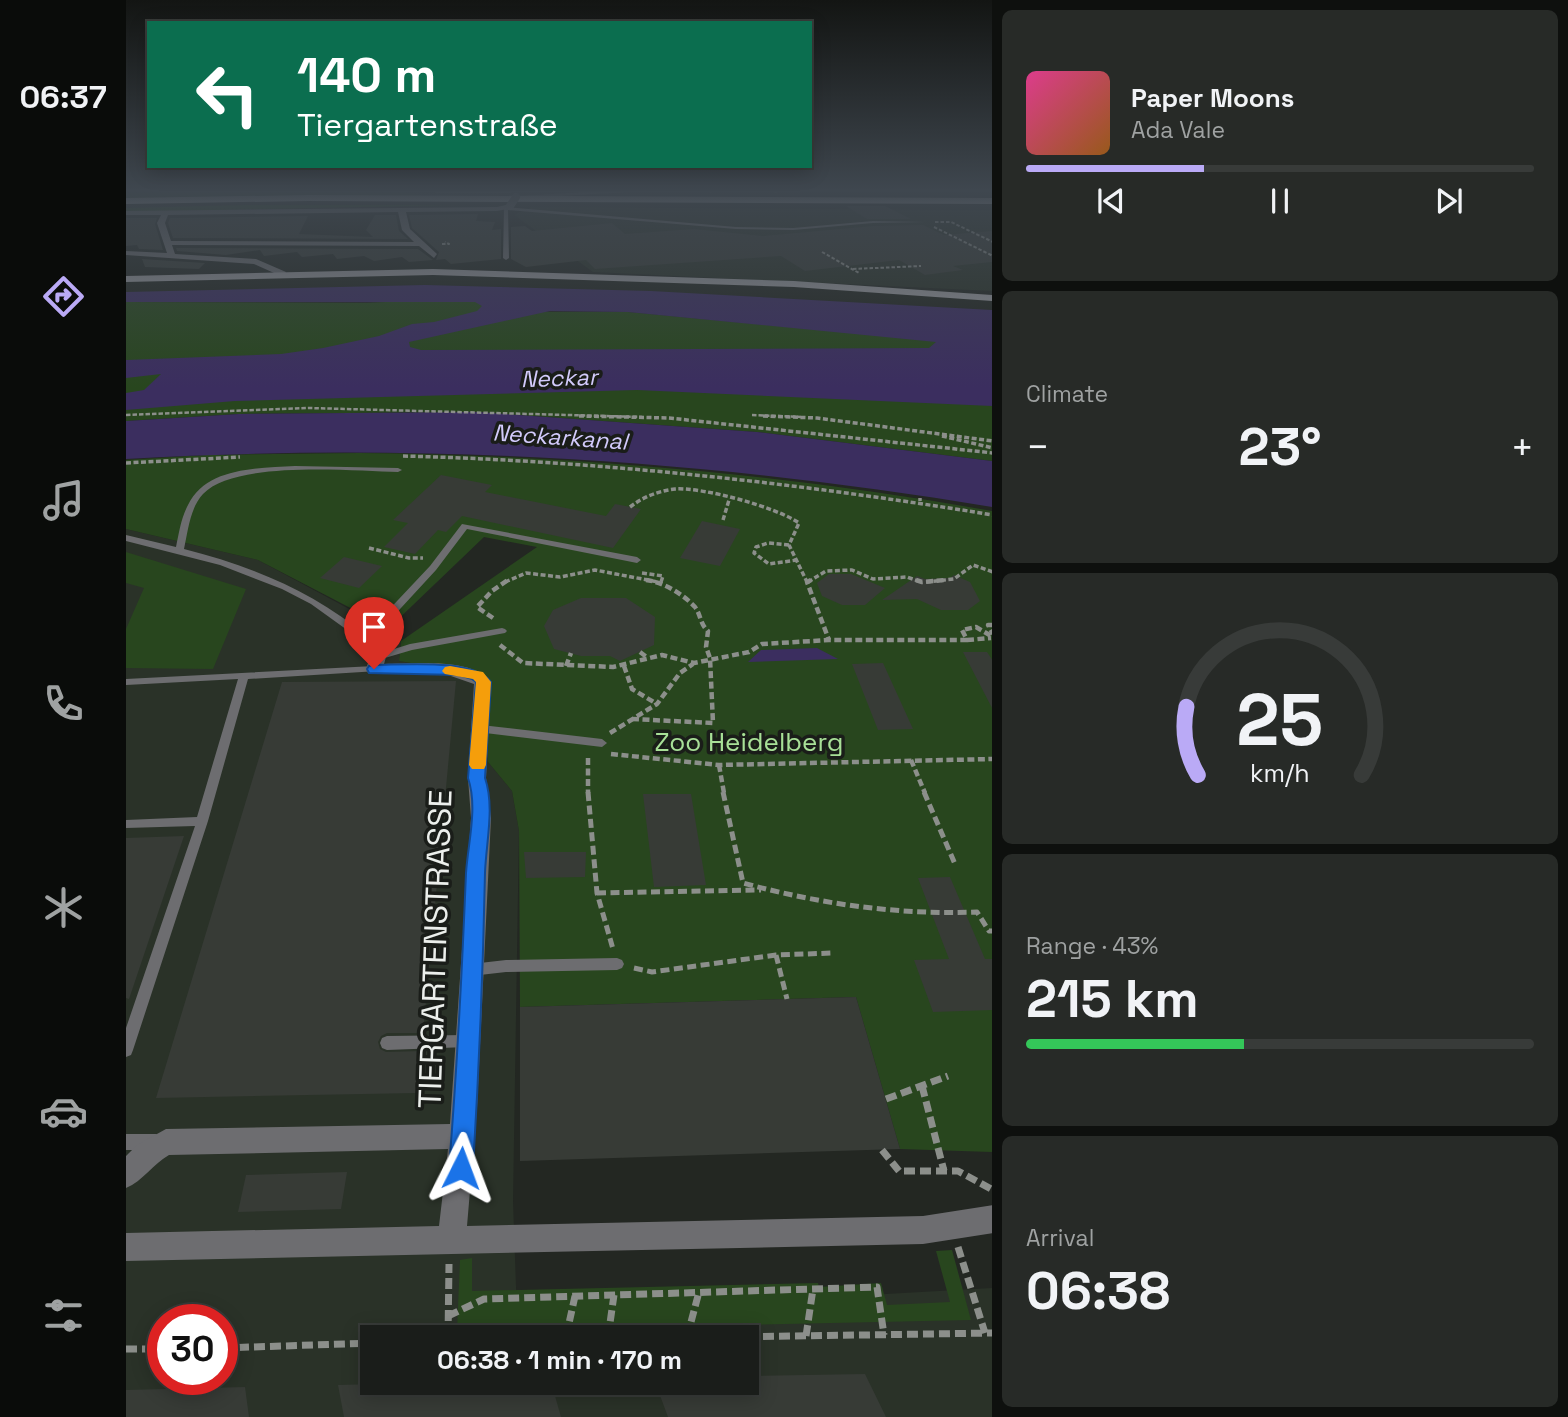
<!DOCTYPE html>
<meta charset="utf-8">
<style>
body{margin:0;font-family:"Space Grotesk",sans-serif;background:#272a27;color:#f1f3f6;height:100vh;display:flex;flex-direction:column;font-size:26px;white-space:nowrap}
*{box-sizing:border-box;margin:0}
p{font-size:23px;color:#9fa2a2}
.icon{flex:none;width:38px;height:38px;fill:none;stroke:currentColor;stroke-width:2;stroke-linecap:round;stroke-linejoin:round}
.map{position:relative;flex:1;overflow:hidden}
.sheet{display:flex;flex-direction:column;gap:10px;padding:10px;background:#0e100e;width:576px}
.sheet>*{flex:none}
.banner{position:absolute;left:21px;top:21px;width:665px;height:147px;border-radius:0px;box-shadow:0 4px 18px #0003,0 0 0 2px #383b39;background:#0b6e4f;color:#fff;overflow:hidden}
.speed{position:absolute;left:21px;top:1304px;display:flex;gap:14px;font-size:35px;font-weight:700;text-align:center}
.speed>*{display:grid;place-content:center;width:91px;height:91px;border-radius:50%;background:#1a1d1a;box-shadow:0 4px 18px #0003,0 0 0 2px #383b39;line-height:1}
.speed .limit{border:10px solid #d22;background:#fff;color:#111}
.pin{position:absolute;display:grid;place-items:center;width:60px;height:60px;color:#fff;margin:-72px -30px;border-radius:50% 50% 50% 0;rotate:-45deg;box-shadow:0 0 7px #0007}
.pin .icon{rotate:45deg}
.me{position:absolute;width:77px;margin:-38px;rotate:3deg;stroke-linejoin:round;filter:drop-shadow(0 0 5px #0008)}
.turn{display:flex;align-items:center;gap:24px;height:147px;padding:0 35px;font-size:32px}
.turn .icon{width:91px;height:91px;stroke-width:2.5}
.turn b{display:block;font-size:49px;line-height:60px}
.big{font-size:52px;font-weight:800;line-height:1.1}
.sheet .card{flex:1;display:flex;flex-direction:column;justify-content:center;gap:10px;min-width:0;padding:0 24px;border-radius:10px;background:#272a27}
.sheet .dial{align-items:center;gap:0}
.dial svg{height:182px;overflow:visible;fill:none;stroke:#383b39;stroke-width:7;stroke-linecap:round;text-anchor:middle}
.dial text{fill:#f1f3f6;stroke:none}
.song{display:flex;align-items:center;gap:21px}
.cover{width:84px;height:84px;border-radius:10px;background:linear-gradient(135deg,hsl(330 70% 55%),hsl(30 70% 35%))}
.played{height:7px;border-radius:4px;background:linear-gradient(90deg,#baaaf6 35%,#383b39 35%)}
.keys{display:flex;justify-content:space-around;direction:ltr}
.heat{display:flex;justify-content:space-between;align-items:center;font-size:38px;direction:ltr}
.charge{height:10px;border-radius:5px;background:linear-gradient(90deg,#34c759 43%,#383b39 0)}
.trip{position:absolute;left:234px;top:1325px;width:399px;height:70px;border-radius:0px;background:#1a1d1a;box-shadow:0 4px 18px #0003,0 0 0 2px #383b39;font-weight:800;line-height:70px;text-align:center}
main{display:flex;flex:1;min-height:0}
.tab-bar{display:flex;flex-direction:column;width:126px;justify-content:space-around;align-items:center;background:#0a0c0a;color:#9fa2a2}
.tab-bar .icon{width:49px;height:49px}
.tab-bar .on{color:#baaaf6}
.tab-bar b{font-size:32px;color:#f1f3f6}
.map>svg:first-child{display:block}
.built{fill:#2a3228;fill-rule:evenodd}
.green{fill:#28461e}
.water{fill:#3b2e5f;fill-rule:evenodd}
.building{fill:#373b36}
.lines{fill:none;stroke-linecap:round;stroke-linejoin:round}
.path-far5{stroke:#8c8f8b;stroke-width:2;stroke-dasharray:3.5 2;stroke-linecap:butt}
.path-far4{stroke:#8c8f8b;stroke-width:2.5;stroke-dasharray:4.5 2;stroke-linecap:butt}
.path-far3{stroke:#8c8f8b;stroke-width:3.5;stroke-dasharray:5 2.5;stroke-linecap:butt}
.path-far2{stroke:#8c8f8b;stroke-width:4.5;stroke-dasharray:7 3.5;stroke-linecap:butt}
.path-far1{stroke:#8c8f8b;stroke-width:5;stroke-dasharray:9 4.5;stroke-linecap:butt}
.path{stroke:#8c8f8b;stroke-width:7;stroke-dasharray:11 5;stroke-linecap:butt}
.lane{fill:#6d6d70;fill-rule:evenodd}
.street{fill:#6d6d70;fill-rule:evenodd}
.secondary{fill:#96969a;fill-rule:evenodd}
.highway{fill:#d3d2d9;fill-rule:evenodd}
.street-bridge{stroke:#6d6d70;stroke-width:8}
.route{fill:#1a73e8;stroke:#114b97;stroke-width:2}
.slow{fill:#f59e0b}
.labels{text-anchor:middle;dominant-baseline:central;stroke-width:7;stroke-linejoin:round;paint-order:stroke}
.far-water-label{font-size:23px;font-style:italic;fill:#d2cafb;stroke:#1a1d19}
.park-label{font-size:26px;fill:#a8e097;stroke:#1a1d19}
.near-street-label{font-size:32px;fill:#ecefec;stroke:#1a1d19}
</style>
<main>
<nav class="tab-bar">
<b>06:37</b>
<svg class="icon on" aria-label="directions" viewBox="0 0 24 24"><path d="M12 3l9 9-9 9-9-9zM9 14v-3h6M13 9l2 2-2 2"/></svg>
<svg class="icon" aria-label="music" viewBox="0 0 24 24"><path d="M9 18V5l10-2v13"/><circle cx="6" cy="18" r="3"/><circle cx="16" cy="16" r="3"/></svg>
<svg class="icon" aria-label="phone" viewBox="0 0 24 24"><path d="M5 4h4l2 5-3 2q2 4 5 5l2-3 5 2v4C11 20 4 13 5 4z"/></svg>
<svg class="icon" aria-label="climate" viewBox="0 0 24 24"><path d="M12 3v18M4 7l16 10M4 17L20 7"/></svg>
<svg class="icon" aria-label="car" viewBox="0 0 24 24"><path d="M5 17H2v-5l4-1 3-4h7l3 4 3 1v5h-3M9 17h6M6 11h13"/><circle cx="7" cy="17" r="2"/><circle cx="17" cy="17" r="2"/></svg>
<svg class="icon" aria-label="filters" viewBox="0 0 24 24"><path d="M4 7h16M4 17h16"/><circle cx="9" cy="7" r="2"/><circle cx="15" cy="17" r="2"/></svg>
</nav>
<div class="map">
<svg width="867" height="1417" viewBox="0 0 867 1417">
<rect width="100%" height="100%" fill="#232722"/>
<g class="built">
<polygon points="228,190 376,190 372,196 298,196 278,192"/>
<polygon points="405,207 866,210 866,291 467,272 388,215"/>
<path d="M0,529L132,560L240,618L275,641L273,661L333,671L362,683V762L386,791L393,831L387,1201L391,1315L867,1288L866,1417H0ZM37,1320H96V1379H37ZM247,1337H621V1382H247Z"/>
</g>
<g class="green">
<polygon points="0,190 228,190 278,192 298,196 0,199"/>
<polygon points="119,205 332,205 0,212 0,208"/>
<polygon points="296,300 349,302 419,312 502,312 866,346 866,461 631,432 351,412 113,414 0,421 0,302 241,303"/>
<path d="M233,453C444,455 658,474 866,511V1152L774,1149L730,997L394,1007L393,831L386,791L362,762V683L333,671L273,661L275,641L411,547L358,537L263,628L132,560L0,529V460L80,455Z"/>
<polygon points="0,552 120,589 87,669 0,668 0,629 18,588 0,583"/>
<polygon points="826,1250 845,1320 331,1331 334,1260 346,1258 346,1291 692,1283 693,1287 755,1283 761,1305 824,1302 810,1251"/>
</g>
<g class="water">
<path d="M299,285L525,291L866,310V406L511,390L109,401L0,410V393L18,390L35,374L0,378V360L155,354L197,348L253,336L286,324L308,322L351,311L356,306L349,302H0V292ZM424,311L502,312L810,342L803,348L295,350L284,347L283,342Z"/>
<path d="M351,412L631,432L866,461V507C580,459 290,442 0,459V421L113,414Z"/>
<polygon points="691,648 712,659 622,662 635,650"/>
</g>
<g class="building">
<polygon points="720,206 759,206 785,219 741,219"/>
<polygon points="352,214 350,221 369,222 366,230 375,229 375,259 325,264 319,259 310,260 313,252 286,228 283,215"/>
<polygon points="249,215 270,215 273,231 282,239 47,238 42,223 44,218 182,216 173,234 247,237 240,230"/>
<polygon points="0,218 31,218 29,224 37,250 13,249 11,245 0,246"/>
<polygon points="486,223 499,234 568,229 637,236 747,226 797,225 818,235 867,231 867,262 827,266 837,270 799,275 773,260 679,271 655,256 469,269 460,260 400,267 385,259 385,227 399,226 406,231"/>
<polygon points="50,248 292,249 307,260 283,262 276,257 248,261 238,256 211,259 207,254 176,257 171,252 138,256 134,250 100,255 51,251"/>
<polygon points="16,259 79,263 73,269 19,267"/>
<polygon points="315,475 366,485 359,492 480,516 489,504 515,509 487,548 336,516 320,532 312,530 289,554 258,547 282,523 267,520"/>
<polygon points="576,521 614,529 594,566 554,558"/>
<polygon points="218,557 256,566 233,588 194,578"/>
<polygon points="703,574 725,574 759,588 739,605 716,605 696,596 691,583"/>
<polygon points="828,575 844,582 854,601 842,610 815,610 791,599 756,600 791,576 799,579 824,578"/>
<polygon points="455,598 500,598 529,617 528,645 494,661 484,656 455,656 428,649 418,626 427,610"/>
<polygon points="837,652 861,652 867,661 867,710"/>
<polygon points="757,663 787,729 752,730 726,664"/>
<polygon points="330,681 297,1033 261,1033 255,1036 252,1042 254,1049 260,1052 295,1051 291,1093 30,1098 156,682"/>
<polygon points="517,794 565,794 580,885 528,887"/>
<polygon points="58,836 3,999 0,998 0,838"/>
<polygon points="398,852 460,852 459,877 400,878"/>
<polygon points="824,877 859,959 867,959 867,1010 807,1012 788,960 823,959 792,878"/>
<polygon points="730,997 774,1149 394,1161 394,1007"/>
<polygon points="221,1172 215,1209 112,1212 120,1175"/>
<polygon points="739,1374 760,1417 542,1417 529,1382 621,1382 621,1376"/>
<polygon points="322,1382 425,1382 435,1417 218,1417 212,1385"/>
<polygon points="119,1387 123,1417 0,1417 0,1390"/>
</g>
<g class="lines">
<g class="path-far5">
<polyline points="809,222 825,222 867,242"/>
<polyline points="808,227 867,256"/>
<polyline points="316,244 323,244 319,242"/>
<polyline points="696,252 733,273"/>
<polyline points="727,269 795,266"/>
</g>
<g class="path-far4">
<polyline points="0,415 183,408 516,417"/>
<polyline points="626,415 675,417"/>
</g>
<g class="path-far3">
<polyline points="453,416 543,418 867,453"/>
<polyline points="637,416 691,418 867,441"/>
<polyline points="816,436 867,448"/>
<path d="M277,456C475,461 671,483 867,515"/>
<polyline points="0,463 114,457"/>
<polyline points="794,498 794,501"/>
<path d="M504,507C517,497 532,491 549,489C577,487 650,507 673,523L663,545L681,582"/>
<polyline points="597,520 603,500"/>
<polyline points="663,545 642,543 630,547 628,553 643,564 671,560"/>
<polyline points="243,548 283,558 297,558"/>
<polyline points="516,573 537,576 535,582"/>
<polyline points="379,582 400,573 434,577 469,570 532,582"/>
<polyline points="682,582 700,571 726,570 747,579 781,577 795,582"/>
<polyline points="800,582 828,579 847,565 867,572"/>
</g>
<g class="path-far2">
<polyline points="685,580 681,582 703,640"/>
<polyline points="790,580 796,582 819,580"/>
<polyline points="367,618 351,607 366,591 382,580"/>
<polyline points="867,625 862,625 867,634"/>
<polyline points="841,640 865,638"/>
<polyline points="374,645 397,663 487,667 536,655 568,663 623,652 636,644 703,640 841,640 836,630 850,627 867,637"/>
<polyline points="514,652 522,658"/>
<polyline points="440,666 445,653"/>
<polyline points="498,666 506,689 531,704"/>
<path d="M506,719L587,723L584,658L580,647L582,631C574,624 575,615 569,607C557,594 537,582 520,580"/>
<polyline points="484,733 531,704 554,673 567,664"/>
<polyline points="485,754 593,765 867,759"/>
<polyline points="462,758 462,793"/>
<polyline points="785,760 799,793"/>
<polyline points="593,765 598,793"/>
</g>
<g class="path-far1">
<polyline points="462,792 471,893 487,949"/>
<path d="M597,792L617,883C694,904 771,915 851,912L863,931H867"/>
<polyline points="798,792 829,864"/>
<polyline points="471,893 635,890"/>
<polyline points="650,955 661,999"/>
<polyline points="508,968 526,972 650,955 707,953"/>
</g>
<g class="path">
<polyline points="796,1086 818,1171"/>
<polyline points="760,1099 822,1076"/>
<polyline points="756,1150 773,1171 832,1171 867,1190"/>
<polyline points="832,1247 859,1333"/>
<polyline points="322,1316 358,1299 751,1287 758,1335"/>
<polyline points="680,1336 687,1289"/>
<polyline points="322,1337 323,1264"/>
<polyline points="440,1337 449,1296"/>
<polyline points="482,1337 488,1295"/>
<polyline points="561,1337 573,1292"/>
<polyline points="605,1337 867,1333"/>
<polyline points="96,1348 247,1343"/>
<polyline points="0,1349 37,1349"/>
</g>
<g class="lane">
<polygon points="580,190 585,190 587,192 584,193"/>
<polygon points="646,190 650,190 652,192 649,193"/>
<polygon points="310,191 384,192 386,193 309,193"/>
<polygon points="380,207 610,227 667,228 747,221 800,222 747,223 667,230 610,229 382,210 383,258 380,260 377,258 378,208"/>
<path d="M169,466L272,468L276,470L272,472C226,471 109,460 77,494C64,508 62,531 58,549C126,566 188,592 241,636L256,617L304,566L336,524L511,557L515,560L511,563L341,529L310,570L263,621L245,644L242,645L185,604L156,589L94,565L0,541V535L50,547C53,533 55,518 62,505C80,467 132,468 169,466Z"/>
<polygon points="376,628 379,629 381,631 379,633 286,650 252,660 247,657 249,655 284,644"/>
<polygon points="248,666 253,669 252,671 122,679 82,821 7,1050 5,1055 0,1057 0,1028 69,826 0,828 0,820 71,817 112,679 0,685 0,679"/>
<polygon points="355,725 476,739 481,743 476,747 351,732 350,729"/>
<polygon points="491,958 496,960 498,964 496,968 491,970 380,972 345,976 340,974 338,970 340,966 345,964 380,960"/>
<polygon points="341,1035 346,1036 348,1041 346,1046 341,1047 261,1050 256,1048 254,1043 256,1038 261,1036"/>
<polygon points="0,1134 30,1134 36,1137 38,1142 36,1147 30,1150 0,1150"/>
</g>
<g class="street">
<polygon points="491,190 538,190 380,199 376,197"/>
<path d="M384,204L387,208L371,211L280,212L284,229L311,254L308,258L293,246L46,245L49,254L130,259L160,272L157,277L128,264L0,255V251L41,253L31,223L35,215H0V211L371,207ZM272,212L276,230L288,242L45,241L39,223L42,215Z"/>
<path d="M242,637L248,639L260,657L258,664C287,664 346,657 365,682L360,778L365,818L351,1108L341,1226L797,1216L867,1205V1233L797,1244L0,1261V1233L313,1226L322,1149L43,1155C27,1164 17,1181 0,1188V1156L11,1145L40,1129L324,1124L345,818L342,778L348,684L322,675L242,673L240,669L244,657L234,642Z"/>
</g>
<polygon class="secondary" points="307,269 668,281 867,295 867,301 668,287 307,275 0,282 0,276"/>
<polygon class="highway" points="183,195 867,198 867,204 183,201 0,204 0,198"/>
<polyline class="street-bridge" points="384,206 390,197"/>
</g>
<linearGradient id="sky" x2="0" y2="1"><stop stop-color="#131513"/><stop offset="0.49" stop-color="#3f474f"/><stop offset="1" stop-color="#3f474f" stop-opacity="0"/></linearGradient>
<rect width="867" height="388" fill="url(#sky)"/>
<path class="route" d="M248,665C277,665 347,658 365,682L359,778C369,807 360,843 359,873C357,972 353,1070 347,1168L344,1177L335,1180L326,1177L323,1168C331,1070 336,972 340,873C342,843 352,807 342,778L350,682L346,679L333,675L243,673L241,669L243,666Z"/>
<polygon class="slow" points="324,666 357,672 365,682 360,765 358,769 346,769 343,765 350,682 347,679 319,674 316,671 319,667"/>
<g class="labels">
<g class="far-water-label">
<text transform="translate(433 378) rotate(-2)">Neckar</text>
<text transform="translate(434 437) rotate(4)">Neckarkanal</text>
</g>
<g class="park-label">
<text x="623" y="742">Zoo Heidelberg</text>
</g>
<g class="near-street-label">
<text transform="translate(309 949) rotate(-88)">TIERGARTENSTRASSE</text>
</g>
</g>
</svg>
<div class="speed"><div class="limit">30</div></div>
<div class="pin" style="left:248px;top:669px;background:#d93025"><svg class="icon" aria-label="arrive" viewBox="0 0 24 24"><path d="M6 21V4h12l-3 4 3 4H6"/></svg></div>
<svg class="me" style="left:335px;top:1168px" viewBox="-20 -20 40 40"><path d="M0-17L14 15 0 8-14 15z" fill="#1a73e8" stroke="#fff" stroke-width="4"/></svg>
<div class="trip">06:38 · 1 min · 170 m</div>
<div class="banner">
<div class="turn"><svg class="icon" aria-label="left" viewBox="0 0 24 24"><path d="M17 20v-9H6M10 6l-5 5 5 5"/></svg><div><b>140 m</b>Tiergartenstraße</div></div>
</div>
</div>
<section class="sheet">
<div class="card">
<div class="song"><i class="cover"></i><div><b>Paper Moons</b><p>Ada Vale</p></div></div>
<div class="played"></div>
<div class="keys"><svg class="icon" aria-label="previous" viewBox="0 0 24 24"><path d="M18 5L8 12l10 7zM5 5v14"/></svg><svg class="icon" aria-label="pause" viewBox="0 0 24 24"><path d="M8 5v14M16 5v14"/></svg><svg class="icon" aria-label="next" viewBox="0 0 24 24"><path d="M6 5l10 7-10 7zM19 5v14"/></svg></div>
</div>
<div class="card"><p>Climate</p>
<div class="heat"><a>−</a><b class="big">23°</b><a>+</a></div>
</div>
<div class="card dial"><svg viewBox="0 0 100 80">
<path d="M14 69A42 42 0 1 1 86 69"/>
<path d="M14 69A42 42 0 0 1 9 39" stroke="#baaaf6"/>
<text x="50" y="56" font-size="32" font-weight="700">25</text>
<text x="50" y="72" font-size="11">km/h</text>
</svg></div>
<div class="card"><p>Range · 43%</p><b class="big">215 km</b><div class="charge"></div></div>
<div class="card"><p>Arrival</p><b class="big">06:38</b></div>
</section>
</main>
